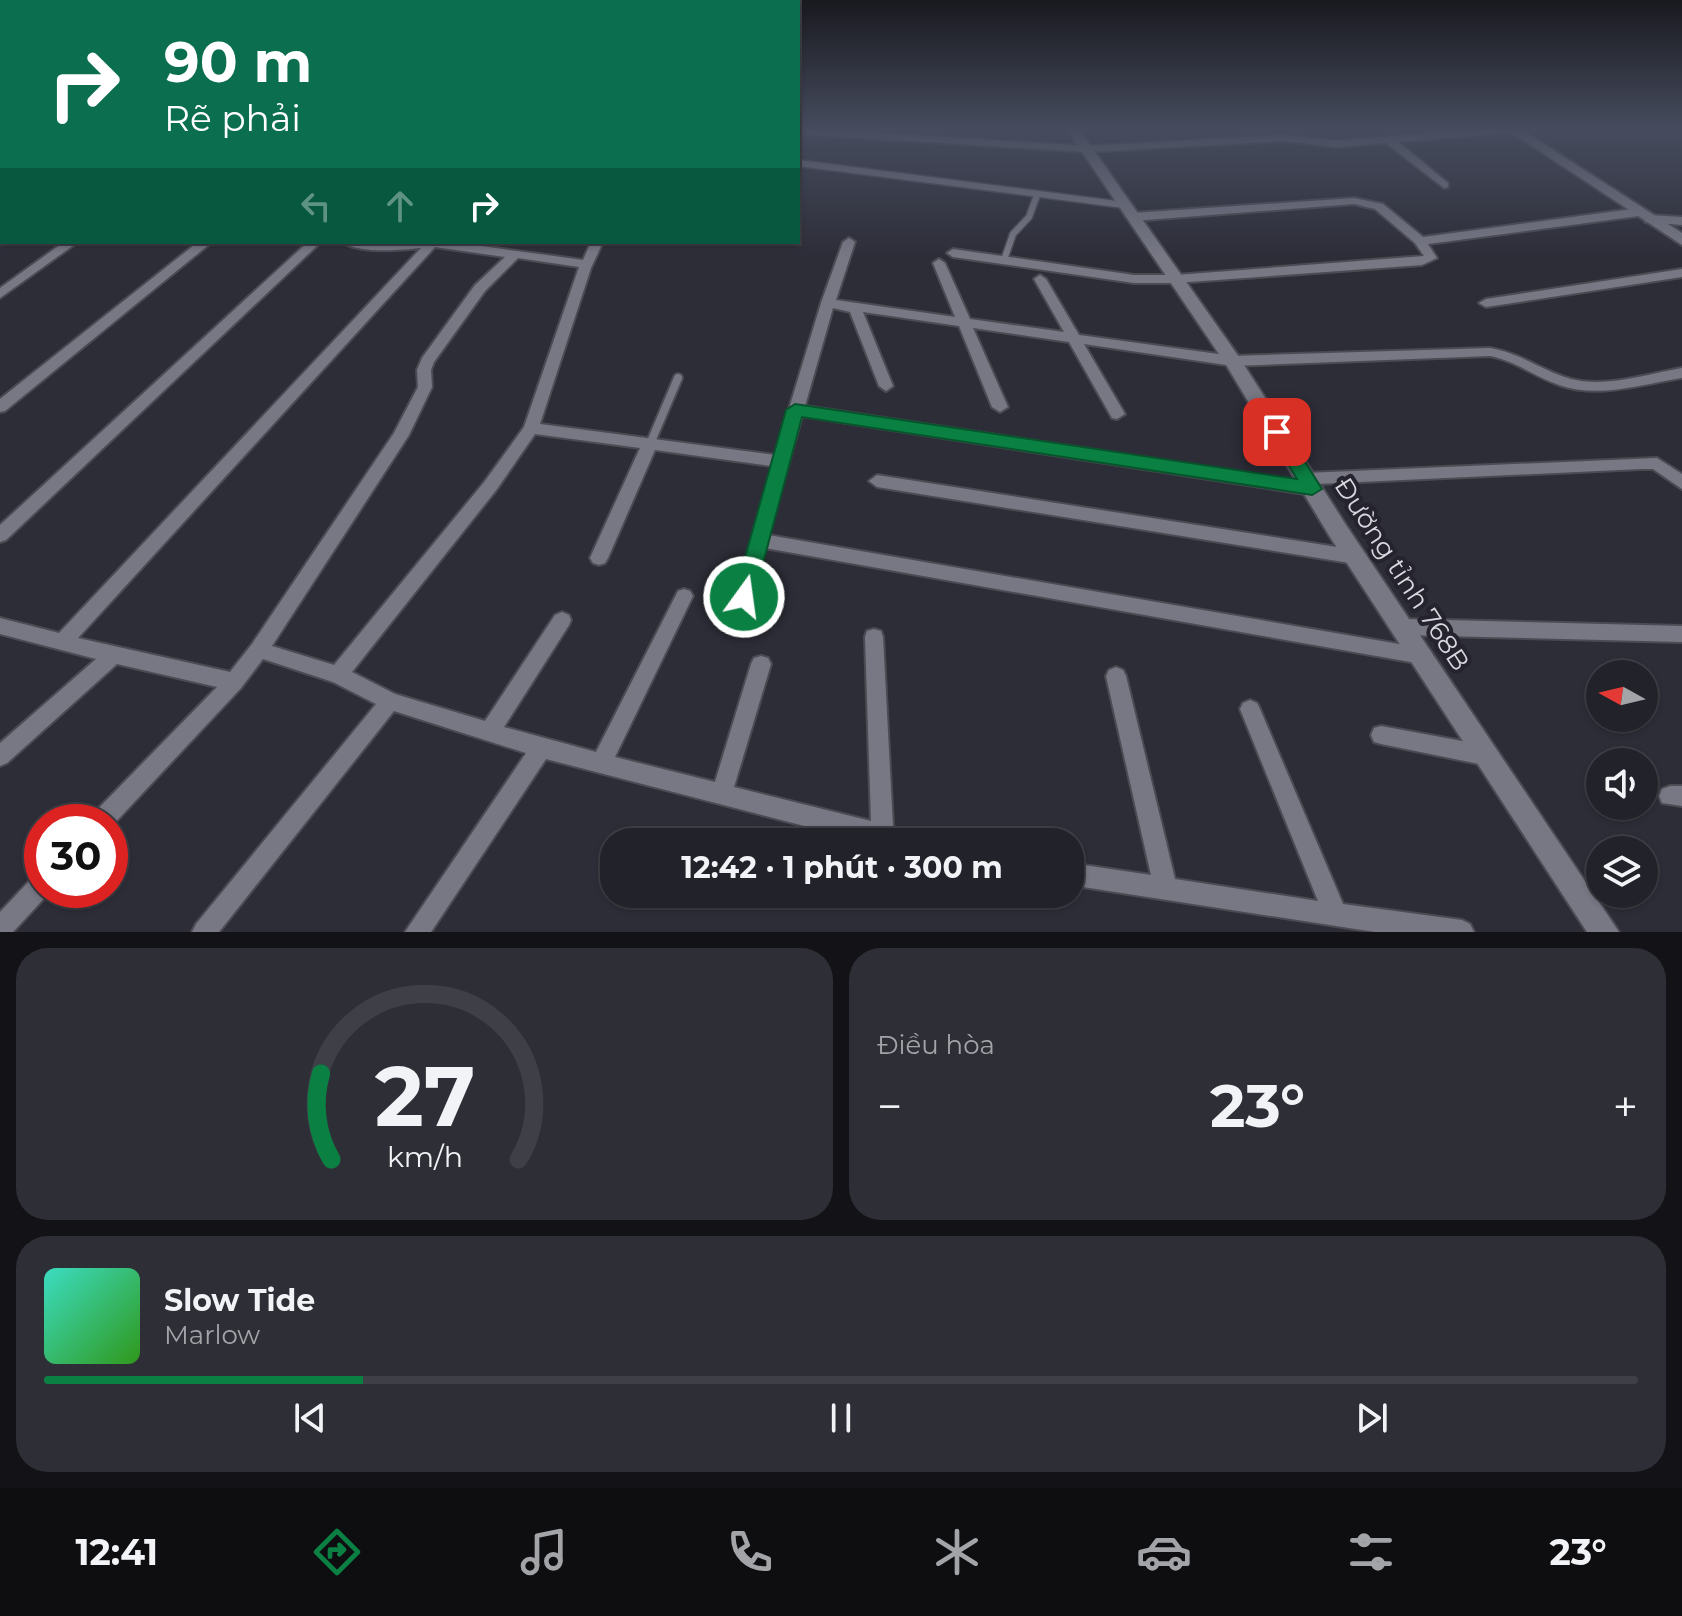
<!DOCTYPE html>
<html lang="vi">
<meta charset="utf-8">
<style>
body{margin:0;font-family:Montserrat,sans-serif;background:#2e2f36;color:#f1f3f6;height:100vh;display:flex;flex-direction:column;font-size:30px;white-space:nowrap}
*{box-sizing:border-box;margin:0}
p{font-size:26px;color:#a2a4a8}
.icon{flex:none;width:44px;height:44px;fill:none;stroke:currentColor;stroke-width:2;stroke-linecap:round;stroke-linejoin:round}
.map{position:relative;height:932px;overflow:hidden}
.panel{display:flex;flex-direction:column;gap:16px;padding:16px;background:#131317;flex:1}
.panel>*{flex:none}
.hud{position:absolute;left:0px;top:0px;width:800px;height:244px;box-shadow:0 2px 6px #0004,0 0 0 2px #3f3f47;background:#0b6e4f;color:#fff;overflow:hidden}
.needle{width:52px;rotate:278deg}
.buttons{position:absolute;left:1586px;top:660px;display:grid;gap:16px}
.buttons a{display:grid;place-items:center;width:72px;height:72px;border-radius:50%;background:#22222a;box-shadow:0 2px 6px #0004,0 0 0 2px #3f3f47;font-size:40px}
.speed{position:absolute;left:24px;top:804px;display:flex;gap:16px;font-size:40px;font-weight:700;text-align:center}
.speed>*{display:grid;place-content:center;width:104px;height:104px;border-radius:50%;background:#22222a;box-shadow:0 2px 6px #0004,0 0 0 2px #3f3f47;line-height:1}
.speed .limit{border:12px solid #d22;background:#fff;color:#111}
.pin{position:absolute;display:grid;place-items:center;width:68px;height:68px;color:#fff;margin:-34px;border-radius:16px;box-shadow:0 4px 12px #0006}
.me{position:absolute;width:88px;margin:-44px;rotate:14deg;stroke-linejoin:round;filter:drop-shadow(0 0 6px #0008)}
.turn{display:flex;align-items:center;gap:28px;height:168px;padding:0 32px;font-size:36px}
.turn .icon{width:104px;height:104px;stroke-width:2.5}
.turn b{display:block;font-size:56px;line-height:68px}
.lanes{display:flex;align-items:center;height:76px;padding:0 32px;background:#0003;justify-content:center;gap:40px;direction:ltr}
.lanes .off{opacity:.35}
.big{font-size:60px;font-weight:700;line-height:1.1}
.panel .card{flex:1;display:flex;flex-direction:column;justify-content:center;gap:12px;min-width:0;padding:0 28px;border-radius:32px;background:#2e2f36}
.panel .dial{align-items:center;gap:0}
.dial svg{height:208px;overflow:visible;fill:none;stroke:#3f3f47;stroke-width:7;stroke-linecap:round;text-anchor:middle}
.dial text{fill:#f1f3f6;stroke:none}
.song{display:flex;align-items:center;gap:24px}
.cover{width:96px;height:96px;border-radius:12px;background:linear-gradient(135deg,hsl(170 70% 55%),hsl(110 70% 35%))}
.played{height:8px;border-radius:4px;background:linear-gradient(90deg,#0b8043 20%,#3f3f47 20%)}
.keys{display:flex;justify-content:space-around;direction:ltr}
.heat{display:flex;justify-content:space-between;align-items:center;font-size:44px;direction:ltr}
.panel .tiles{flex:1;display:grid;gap:16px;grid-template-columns:1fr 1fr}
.card:last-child{grid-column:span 2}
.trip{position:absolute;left:600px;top:828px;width:484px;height:80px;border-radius:32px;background:#22222a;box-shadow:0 2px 6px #0004,0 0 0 2px #3f3f47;font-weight:700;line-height:80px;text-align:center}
.dock{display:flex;height:128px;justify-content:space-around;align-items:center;background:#0e0e11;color:#a2a4a8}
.dock .icon{width:56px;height:56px}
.dock .on{color:#0b8043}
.dock b{font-size:36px;color:#f1f3f6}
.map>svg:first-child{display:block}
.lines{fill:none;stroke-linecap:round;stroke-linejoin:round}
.service-far1-casing{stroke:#4c4b54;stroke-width:9}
.service-casing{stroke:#4c4b54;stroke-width:12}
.minor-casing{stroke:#4c4b54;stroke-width:4}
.tertiary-casing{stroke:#4c4b54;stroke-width:4}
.service-far1{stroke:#787885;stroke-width:6}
.service{stroke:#787885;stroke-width:8}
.minor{fill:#787885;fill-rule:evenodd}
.tertiary{fill:#787885;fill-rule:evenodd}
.route{fill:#0b8043;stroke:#07532c;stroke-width:2}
.labels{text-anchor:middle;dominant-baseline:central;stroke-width:8;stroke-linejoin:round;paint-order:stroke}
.street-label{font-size:26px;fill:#d7d7de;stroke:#24232e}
</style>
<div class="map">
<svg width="1682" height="932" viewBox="0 0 1682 932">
<rect width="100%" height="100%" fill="#2d2d38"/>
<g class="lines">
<defs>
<g id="service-far1">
<polyline points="798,163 1124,205"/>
<polyline points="1004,260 1013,234 1029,217 1037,195"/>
</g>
<polyline id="service" points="650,444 678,378"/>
<g id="minor">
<polygon points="798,128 1087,146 1284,135 1336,141 1492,128 1518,129 1513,132 1398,142 1448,183 1448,187 1444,188 1386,143 1336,147 1284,141 1087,152 798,134"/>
<rect x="0" y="143" width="2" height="6"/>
<rect x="0" y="182" width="2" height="7"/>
<polygon points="1354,198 1383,204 1423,237 1639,208 1645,212 1639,216 1428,244 1437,258 1422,265 1176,283 1134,283 953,257 947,253 953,249 1134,275 1176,275 1424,256 1415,243 1375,209 1354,204 1132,221 1126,217 1132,213"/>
<polygon points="2,209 2,217 0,218 0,210"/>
<polygon points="1649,215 1682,217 1682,225 1645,222 1645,216"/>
<path d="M849,238L855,242L836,300L955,317L933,263L939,259L945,263L970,319L1064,332L1034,279L1040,275L1046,279L1079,335L1233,356L1490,348C1523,354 1542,371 1571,379C1606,388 1647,374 1682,368V378C1642,384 1599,399 1559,385C1535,377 1516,361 1490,356L1233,366L1084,344L1125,414L1117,419L1112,418L1069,342L973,328L1008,407L1000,412L992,407L959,326L863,312L893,386L886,391L879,386L850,312L833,308L805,406L1299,481L1300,475L1306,473L1657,458L1682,474V489L1653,469H1641L1317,484L1320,489L1318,493L1312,495L802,416L768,535L1422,648L1429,650L1432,656L1429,662L1422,664L765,548L753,597L750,602L744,604L738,602L735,597L772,466L655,450L608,558L605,563L599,565L593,563L590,558L640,448L535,434L497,489L352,672L395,694L485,721L555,615L562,612L569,615L571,620L569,625L504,727L596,752L678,591L684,589L690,591L693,596L615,757L715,782L751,664L754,658L761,656L768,658L771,664L734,787L871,821L865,637L867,631L874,629L881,631L883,637L893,827L917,834L920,842H866L546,759L431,932H405L526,753L394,711L219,932H192L196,924L376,704L333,682L263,659L241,688L110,828V822H90L93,814L217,687L117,664L7,763L0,766V743L96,659L0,634V618L59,633L421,248C399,250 360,254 342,242H452L583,260L591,242H603L591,268L540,424L775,455L821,303L843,242ZM435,247L505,257L475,285L422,358L417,370L418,387L394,433L252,644L230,672L78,638ZM518,258L579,267L524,427L485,481L334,665L272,646L409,435L432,387L431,370L434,362L485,291Z"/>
<polygon points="64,242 78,242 0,298 0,288"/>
<polygon points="198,242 212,242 5,411 0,412 0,399"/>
<polygon points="308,242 321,242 6,540 0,542 0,525"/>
<polygon points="1682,269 1682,277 1486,307 1479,303 1486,299"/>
<polygon points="877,475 1356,550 1362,552 1365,557 1362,562 1356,564 877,487 869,481"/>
<polygon points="1403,619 1682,626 1682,642 1403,635 1396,633 1394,627 1396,621"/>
<polygon points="1116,667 1123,670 1126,676 1175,879 1318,901 1240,709 1243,703 1250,700 1257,703 1260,709 1343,904 1462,920 1470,924 1474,932 1375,932 1070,885 1070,863 1151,875 1106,676 1109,670"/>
<polygon points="1381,726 1489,746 1496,749 1499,756 1496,763 1489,766 1381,744 1374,742 1371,735 1374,728"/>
<polygon points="1670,786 1682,786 1682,806 1662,803 1659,796 1662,789"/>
<polygon points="42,873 42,890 51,890 50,892 13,932 0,932 0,912 34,876"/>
</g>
<g id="tertiary">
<polygon points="1066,128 1078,128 1239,357 1346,525 1619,932 1587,932 1330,537 1225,363"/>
<polygon points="1505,128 1519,128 1682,233 1682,245"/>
</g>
</defs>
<use href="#service-far1" class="service-far1-casing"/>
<use href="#service" class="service-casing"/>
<use href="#minor" class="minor-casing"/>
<use href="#tertiary" class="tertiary-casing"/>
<use href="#service-far1" class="service-far1"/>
<use href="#service" class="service"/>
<use href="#minor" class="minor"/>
<use href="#tertiary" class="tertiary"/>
</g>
<linearGradient id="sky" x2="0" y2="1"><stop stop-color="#19191f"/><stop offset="0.5" stop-color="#464c5e"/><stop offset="1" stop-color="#464c5e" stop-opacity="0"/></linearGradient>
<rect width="1682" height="258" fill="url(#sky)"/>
<polygon class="route" points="795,404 1297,479 1268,432 1277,426 1283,427 1322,489 1312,495 802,417 754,597 751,603 744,605 737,603 734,597 786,410"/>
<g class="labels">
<g class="street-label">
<text transform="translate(1402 574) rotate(57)">Đường tỉnh 768B</text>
</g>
</g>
</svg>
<div class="buttons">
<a><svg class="needle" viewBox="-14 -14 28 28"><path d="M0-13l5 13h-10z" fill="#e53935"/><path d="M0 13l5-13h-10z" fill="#a2a4a8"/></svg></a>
<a><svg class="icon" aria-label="sound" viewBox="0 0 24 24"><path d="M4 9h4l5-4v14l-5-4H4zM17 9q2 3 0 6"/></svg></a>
<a><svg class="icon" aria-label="layers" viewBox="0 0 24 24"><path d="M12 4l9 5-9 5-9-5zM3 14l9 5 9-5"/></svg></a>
</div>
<div class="speed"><div class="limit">30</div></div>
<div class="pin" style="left:1277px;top:432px;background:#d93025"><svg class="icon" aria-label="arrive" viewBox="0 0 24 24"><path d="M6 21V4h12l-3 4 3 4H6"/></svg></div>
<svg class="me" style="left:744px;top:597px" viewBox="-20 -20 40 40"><circle r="17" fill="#0b8043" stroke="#fff" stroke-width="3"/><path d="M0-11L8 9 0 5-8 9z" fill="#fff"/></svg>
<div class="trip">12:42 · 1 phút · 300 m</div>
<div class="hud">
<div class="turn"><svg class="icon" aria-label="right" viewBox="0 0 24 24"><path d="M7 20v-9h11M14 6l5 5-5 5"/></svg><div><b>90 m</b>Rẽ phải</div></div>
<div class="lanes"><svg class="icon off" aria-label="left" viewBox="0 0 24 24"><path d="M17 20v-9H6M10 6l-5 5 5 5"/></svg><svg class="icon off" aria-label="ahead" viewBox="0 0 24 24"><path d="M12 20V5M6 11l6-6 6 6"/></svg><svg class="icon" aria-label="right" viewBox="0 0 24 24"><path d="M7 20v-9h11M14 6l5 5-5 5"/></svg></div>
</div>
</div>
<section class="panel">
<div class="tiles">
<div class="card dial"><svg viewBox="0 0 100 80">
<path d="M14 69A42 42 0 1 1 86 69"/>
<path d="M14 69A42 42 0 0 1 10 36" stroke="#0b8043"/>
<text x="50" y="56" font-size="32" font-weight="700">27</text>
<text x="50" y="72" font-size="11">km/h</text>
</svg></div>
<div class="card"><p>Điều hòa</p>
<div class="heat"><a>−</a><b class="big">23°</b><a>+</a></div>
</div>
<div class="card">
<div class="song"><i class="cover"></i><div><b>Slow Tide</b><p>Marlow</p></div></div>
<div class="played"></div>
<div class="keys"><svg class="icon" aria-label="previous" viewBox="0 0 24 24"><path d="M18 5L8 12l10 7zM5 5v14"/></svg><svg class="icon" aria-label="pause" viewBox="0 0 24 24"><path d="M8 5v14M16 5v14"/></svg><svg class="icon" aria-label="next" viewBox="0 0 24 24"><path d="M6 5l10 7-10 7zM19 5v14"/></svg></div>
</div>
</div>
</section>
<nav class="dock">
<b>12:41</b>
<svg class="icon on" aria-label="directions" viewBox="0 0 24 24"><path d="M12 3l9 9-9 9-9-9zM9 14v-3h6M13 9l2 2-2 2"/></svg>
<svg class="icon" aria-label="music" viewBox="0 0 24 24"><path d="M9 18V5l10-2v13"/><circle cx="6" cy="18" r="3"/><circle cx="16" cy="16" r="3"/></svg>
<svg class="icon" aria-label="phone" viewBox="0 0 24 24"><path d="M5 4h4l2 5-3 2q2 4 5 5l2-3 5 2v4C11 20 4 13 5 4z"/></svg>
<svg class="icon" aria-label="climate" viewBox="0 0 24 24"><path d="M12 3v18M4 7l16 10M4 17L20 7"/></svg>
<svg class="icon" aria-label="car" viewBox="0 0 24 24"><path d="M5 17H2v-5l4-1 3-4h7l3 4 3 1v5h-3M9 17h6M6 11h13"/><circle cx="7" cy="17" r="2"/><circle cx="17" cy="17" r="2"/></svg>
<svg class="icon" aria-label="filters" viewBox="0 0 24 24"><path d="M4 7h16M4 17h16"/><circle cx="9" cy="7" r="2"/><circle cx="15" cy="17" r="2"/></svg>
<b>23°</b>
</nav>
